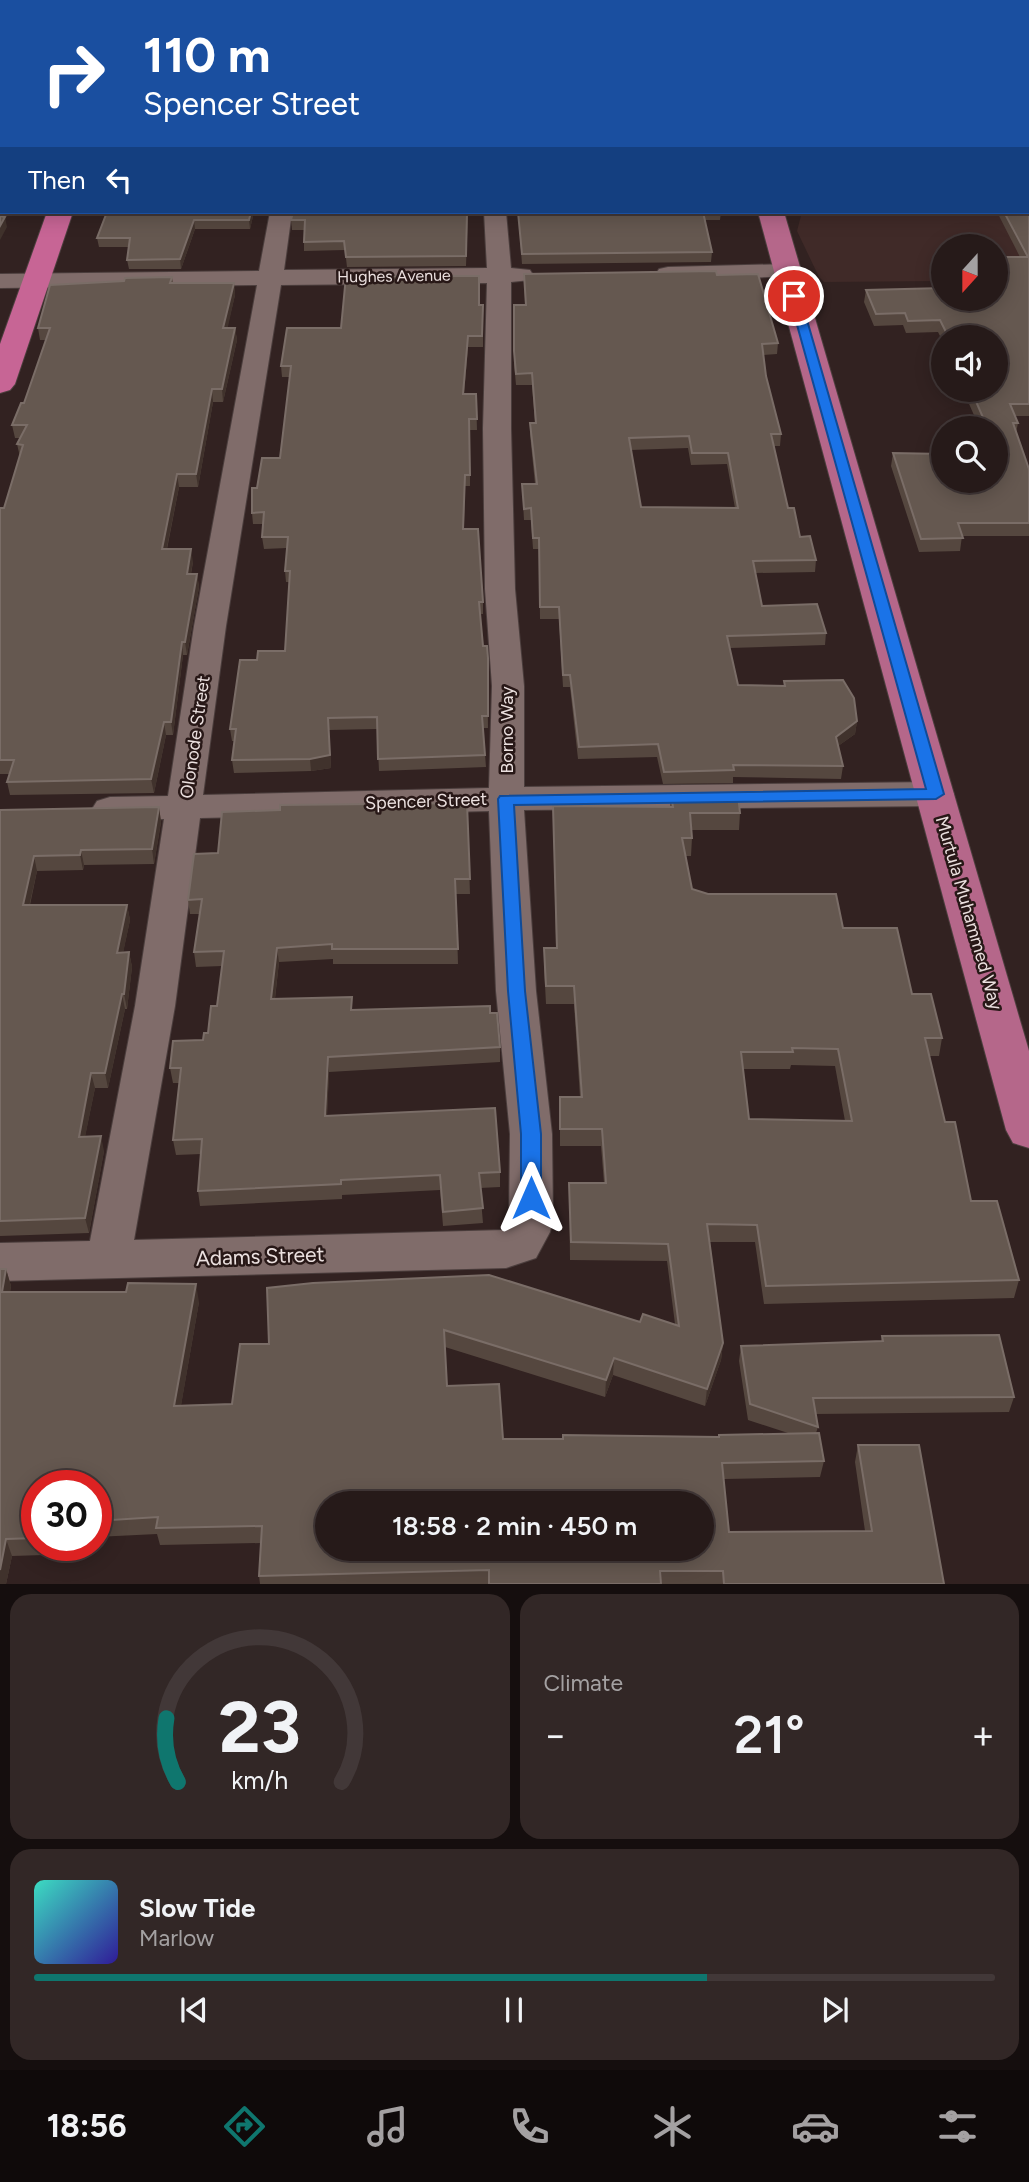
<!DOCTYPE html>
<meta charset="utf-8">
<style>
body{margin:0;font-family:Figtree,sans-serif;background:#322726;color:#f1f3f6;height:100vh;display:flex;flex-direction:column;font-size:26px;white-space:nowrap}
*{box-sizing:border-box;margin:0}
p{font-size:23px;color:#a4a1a2}
.icon{flex:none;width:38px;height:38px;fill:none;stroke:currentColor;stroke-width:2;stroke-linecap:round;stroke-linejoin:round}
.map{position:relative;height:1584px;overflow:hidden}
.drawer{display:flex;flex-direction:column;gap:10px;padding:10px;background:#150e0e;flex:1}
.drawer>*{flex:none}
.guide{position:absolute;left:0px;top:0px;width:1029px;height:214px;box-shadow:0 4px 18px #0003,0 0 0 2px #423838;background:#1a4fa0;color:#fff;overflow:hidden}
.needle{width:46px;rotate:201deg}
.controls{position:absolute;left:931px;top:234px;display:grid;gap:14px}
.controls a{display:grid;place-items:center;width:77px;height:77px;border-radius:50%;background:#261a19;box-shadow:0 4px 18px #0003,0 0 0 2px #423838;font-size:35px}
.speed{position:absolute;left:21px;top:1470px;display:flex;gap:14px;font-size:35px;font-weight:700;text-align:center}
.speed>*{display:grid;place-content:center;width:91px;height:91px;border-radius:50%;background:#261a19;box-shadow:0 4px 18px #0003,0 0 0 2px #423838;line-height:1}
.speed .limit{border:10px solid #d22;background:#fff;color:#111}
.pin{position:absolute;display:grid;place-items:center;width:60px;height:60px;color:#fff;margin:-30px;border:4px solid #fff;border-radius:50%;box-shadow:0 2px 7px #0007}
.me{position:absolute;width:77px;margin:-38px;rotate:0deg;stroke-linejoin:round;filter:drop-shadow(0 0 5px #0008)}
.turn{display:flex;align-items:center;gap:24px;height:147px;padding:0 28px;font-size:32px}
.turn .icon{width:91px;height:91px;stroke-width:2.5}
.turn b{display:block;font-size:49px;line-height:60px}
.then{display:flex;align-items:center;height:66px;padding:0 28px;background:#0003;gap:14px;font-size:26px}
.big{font-size:52px;font-weight:600;line-height:1.1}
.drawer .widget{flex:1;display:flex;flex-direction:column;justify-content:center;gap:10px;min-width:0;padding:0 24px;border-radius:21px;background:#322726}
.drawer .dial{align-items:center;gap:0}
.dial svg{height:182px;overflow:visible;fill:none;stroke:#423838;stroke-width:7;stroke-linecap:round;text-anchor:middle}
.dial text{fill:#f1f3f6;stroke:none}
.song{display:flex;align-items:center;gap:21px}
.cover{width:84px;height:84px;border-radius:10px;background:linear-gradient(135deg,hsl(170 70% 55%),hsl(250 70% 35%))}
.played{height:7px;border-radius:4px;background:linear-gradient(90deg,#0f766e 70%,#423838 70%)}
.keys{display:flex;justify-content:space-around;direction:ltr}
.heat{display:flex;justify-content:space-between;align-items:center;font-size:38px;direction:ltr}
.drawer .tiles{flex:1;display:grid;gap:10px;grid-template-columns:1fr 1fr}
.widget:last-child{grid-column:span 2}
.trip{position:absolute;left:315px;top:1491px;width:399px;height:70px;border-radius:35px;background:#261a19;box-shadow:0 4px 18px #0003,0 0 0 2px #423838;font-weight:600;line-height:70px;text-align:center}
.dock{display:flex;height:112px;justify-content:space-around;align-items:center;background:#0f0a0a;color:#a4a1a2}
.dock .icon{width:49px;height:49px}
.dock .on{color:#0f766e}
.dock b{font-size:32px;color:#f1f3f6}
.map>svg:first-child{display:block}
.built{fill:#402a28}
.lines{fill:none;stroke-linecap:round;stroke-linejoin:round}
.minor-casing{stroke:#4b3e3d;stroke-width:2}
.primary-casing{stroke:#4b3e3d;stroke-width:2}
.trunk-casing{stroke:#4b3e3d;stroke-width:2}
.minor{fill:#806c6a;fill-rule:evenodd}
.primary{fill:#b5678a;fill-rule:evenodd}
.trunk{fill:#c76595;fill-rule:evenodd}
.rail-casing{stroke:#a69a99;stroke-width:5}
.rail{stroke:#281817;stroke-width:3.5;stroke-dasharray:10;stroke-linecap:butt}
.wall{fill:#55473f;fill-rule:evenodd}
.shaded-wall{fill:#40322c}
.building{fill:#655850;stroke:#7a6d67;stroke-width:2;fill-rule:evenodd}
.route{fill:#1a73e8;stroke:#114b97;stroke-width:2}
.labels{text-anchor:middle;dominant-baseline:central;stroke-width:5;stroke-linejoin:round;paint-order:stroke}
.far-street-label{font-size:16px;fill:#ebe0df;stroke:#281817}
.street-label{font-size:18px;fill:#ebe0df;stroke:#281817}
.near-street-label{font-size:21px;fill:#ebe0df;stroke:#281817}
</style>
<div class="map">
<svg width="1029" height="1584" viewBox="0 0 1029 1584">
<rect width="100%" height="100%" fill="#322221"/>
<polygon class="built" points="730,0 1029,0 1029,281 996,281 996,247 943,247 943,281 824,282 819,277 797,231 802,212 1027,212 1027,2"/>
<g class="lines">
<defs>
<g id="minor">
<rect x="480" y="0" width="18" height="2"/>
<path d="M270,212H292L284,270L487,268L484,212H506L511,268L530,270L533,275L530,280L511,282V428L515,589L524,686V787L936,782L948,786L954,794L948,802L936,806L524,810L536,991L552,1134L553,1219L550,1232L536,1258L506,1268L0,1281V1243L90,1241L135,1006L164,819L110,821L97,817L92,809L97,801L110,797L168,796L194,626L257,285L0,288V274L259,271ZM487,283L483,428L485,589L492,686L489,788L203,795L226,626L281,285ZM489,811L496,991L510,1134L509,1219L505,1230L134,1240L175,1006L200,818Z"/>
<polygon points="788,264 797,266 800,271 797,276 668,281 659,279 656,274 659,269 668,267"/>
</g>
<g id="primary">
<polygon points="703,0 723,0 724,2 704,2"/>
<polygon points="758,212 784,212 1029,1051 1029,1148 1013,1143 1006,1130"/>
</g>
<g id="trunk">
<polygon points="128,0 148,0 127,2"/>
<polygon points="47,212 73,212 15,384 10,390 0,393 0,344"/>
</g>
</defs>
<use href="#minor" class="minor-casing"/>
<use href="#primary" class="primary-casing"/>
<use href="#trunk" class="trunk-casing"/>
<use href="#minor" class="minor"/>
<use href="#primary" class="primary"/>
<use href="#trunk" class="trunk"/>
<defs>
<g id="rail">
<polyline points="1027,20 1029,23"/>
<polyline points="1027,120 1029,123"/>
</g>
</defs>
<use href="#rail" class="rail-casing"/>
<use href="#rail" class="rail"/>
</g>
<g class="wall">
<polygon points="1029,187 1029,416 1015,416 1018,423 1016,433 1029,469 1029,536 962,536 960,551 919,552 891,466 893,453 996,481 996,429 980,429 963,390 996,390 996,338 943,338 943,342 938,332 906,333 903,325 874,326 864,302 866,290 943,299 1020,257 997,212 1027,212"/>
<polygon points="107,212 254,212 250,229 195,229 181,269 129,269 127,260 129,247 99,247 97,238"/>
<polygon points="468,212 466,266 347,267 345,250 304,251 304,230 292,230 291,220"/>
<polygon points="518,212 721,212 720,220 705,220 712,252 711,262 522,264"/>
<path d="M524,274L717,275L778,343L777,354L763,355L766,376L781,434L780,446H774L788,508L800,537L816,560L815,572L755,573L762,606L826,633L825,645L730,648L738,685L784,686V681L857,721L855,734L838,746L843,766L841,779L733,777V783L663,784L657,757L578,759L570,687H563L559,619H540L539,549H533L531,520H524L522,484H535L530,434V423H535L532,385H516L514,363V305H525ZM688,448L691,465L727,464L735,508L641,507L631,450Z"/>
<polygon points="172,277 173,283 234,283 235,295 227,328 235,328 237,340 223,402 213,402 198,487 179,487 167,549 193,562 191,574 197,574 199,587 187,655 183,655 173,735 166,735 154,793 10,795 7,782 10,774 0,774 0,508 4,508 20,457 17,444 21,438 15,438 12,425 24,403 46,340 40,340 38,328 124,281"/>
<polygon points="479,305 483,305 483,347 468,347 464,394 476,394 477,430 470,430 470,486 465,486 464,529 483,602 483,614 480,614 483,646 487,646 488,728 483,728 486,767 379,771 377,729 329,730 331,768 311,771 234,773 232,760 235,741 232,741 230,729 257,660 285,651 290,582 286,582 285,571 287,548 264,549 262,537 263,524 253,524 252,513 257,488 280,458 290,377 282,377 281,366 341,328"/>
<path d="M671,796L740,813L739,830H691L692,838L691,856H686L692,889L708,894L843,928L912,994L942,1038L939,1056H929L945,1122L971,1201L1019,1280L1014,1298L764,1304L755,1242H710L723,1343L721,1360L705,1406L613,1375L605,1397L445,1347L447,1386L503,1439L719,1437L788,1433L748,1420L739,1361L741,1346L881,1341L882,1336L1014,1397L1009,1412L815,1414L818,1427L816,1433L824,1461L820,1477L724,1479L729,1532L865,1531L855,1462L858,1445L944,1584H260L259,1576L261,1543L160,1545L157,1534L96,1537V1486H37V1545H77L76,1554L12,1556L6,1584V1269L11,1286L10,1292L199,1302L181,1405L232,1404L269,1344L267,1288L675,1324L667,1261L570,1260L569,1183H604L601,1146H560V1097H580L574,1004H546L544,966V948H556L553,806L670,807ZM791,1065L835,1066L845,1121L749,1119L743,1069H790Z"/>
<polygon points="467,803 470,894 456,894 458,964 333,964 333,959 279,962 275,999 353,1010 490,1013 500,1047 500,1062 329,1072 327,1116 500,1172 500,1187 480,1188 483,1223 443,1226 440,1190 342,1195 342,1199 200,1206 198,1191 201,1154 176,1155 173,1140 180,1083 173,1083 170,1068 203,1040 208,1033 217,1006 222,966 196,967 194,952 200,914 190,914 188,900 218,853"/>
<polygon points="159,807 161,822 154,864 84,865 83,870 37,871 30,905 127,905 130,920 123,952 129,952 132,967 127,1009 125,1009 108,1088 95,1088 85,1136 104,1151 89,1233 0,1236 0,810"/>
</g>
<g class="shaded-wall">
<polygon points="2,165 2,179 0,183 0,169"/>
<polygon points="251,212 254,212 250,229 249,220"/>
<polygon points="5,217 7,227 0,240 0,226"/>
<polygon points="194,220 195,229 181,269 180,259"/>
<polygon points="234,283 235,295 225,340 223,328"/>
<polygon points="235,328 237,340 223,402 222,389"/>
<polygon points="468,336 468,347 463,405 463,394"/>
<polygon points="212,389 213,402 198,487 196,474"/>
<polygon points="177,474 179,487 164,562 162,549"/>
<polygon points="191,549 193,562 188,587 187,574"/>
<polygon points="197,574 199,587 187,655 185,642"/>
<polygon points="182,642 183,655 173,735 171,722"/>
<polygon points="328,718 331,768 311,771 310,759"/>
<polygon points="857,721 855,734 834,749 836,737"/>
<polygon points="164,722 166,735 154,793 151,779"/>
<polygon points="159,807 161,822 154,864 152,849"/>
<polygon points="81,850 84,865 83,870 80,855"/>
<polygon points="34,856 37,871 26,920 23,905"/>
<polygon points="127,905 130,920 120,968 117,953"/>
<polygon points="277,948 279,962 273,1014 271,999"/>
<polygon points="129,952 132,967 127,1009 124,994"/>
<polygon points="122,994 125,1009 108,1088 105,1073"/>
<polygon points="328,1057 329,1072 326,1131 325,1116"/>
<polygon points="91,1073 95,1088 82,1152 79,1137"/>
<polygon points="101,1136 104,1151 89,1233 85,1218"/>
<polygon points="6,1269 11,1286 7,1309 2,1292"/>
<polygon points="196,1284 199,1302 178,1423 174,1406"/>
<polygon points="723,1343 721,1360 705,1406 707,1389"/>
<polygon points="614,1358 613,1375 605,1397 606,1380"/>
<polygon points="6,1539 12,1556 6,1584 0,1584 0,1570"/>
<polygon points="73,1545 77,1545 76,1554"/>
</g>
<g class="building">
<polygon points="0,0 82,0 82,2 2,2 2,165 0,169"/>
<polygon points="155,0 473,0 473,2 154,2"/>
<polygon points="505,0 678,0 679,2 506,2"/>
<polygon points="1027,184 1029,187 1029,404 1010,404 1018,423 1013,423 1029,469 1029,523 958,523 963,538 921,539 893,453 943,454 943,481 996,481 996,454 999,454 996,447 996,429 988,429 971,390 996,390 996,338 949,338 940,320 908,321 905,313 876,314 866,290 943,288 943,299 996,299 996,257 1028,257 1004,212 1027,212"/>
<polygon points="107,212 251,212 249,220 194,220 180,259 127,260 130,238 97,238"/>
<polygon points="293,212 467,212 466,256 346,257 344,241 304,242 305,220 291,220"/>
<polygon points="518,212 703,212 712,252 522,254"/>
<polygon points="0,216 5,217 0,226"/>
<path d="M716,271L717,275L758,274L778,343L762,344L766,376L781,434H771L788,508H794L800,537L810,536L816,560L753,561L762,606L817,604L826,633L727,636L738,685L785,686L784,681L843,680L854,698L857,721L836,737L843,766L733,765L734,770L664,772L658,744L579,747L570,675H563L559,607H540L539,538H533L531,508L524,509L522,484H537L530,423H536L532,373L516,374L514,351V305H526L524,274ZM689,436L692,453H728L738,508L641,507L629,438Z"/>
<polygon points="346,276 479,276 479,305 483,305 482,336 468,336 463,394 476,394 477,419 469,419 470,475 465,475 463,529 478,529 483,602 479,602 483,646 487,646 488,658 488,716 482,716 485,755 378,759 377,717 328,718 330,755 310,759 232,760 236,729 230,729 240,660 257,660 258,651 285,651 290,571 285,571 288,537 262,537 264,512 252,513 252,488 257,488 262,458 280,458 291,366 281,366 287,328 341,328"/>
<polygon points="172,277 170,283 234,283 223,328 235,328 222,389 212,389 196,474 177,474 162,549 191,549 187,574 197,574 185,642 182,642 171,722 164,722 151,779 7,782 14,760 0,760 0,508 4,508 23,445 17,444 27,425 12,425 21,403 24,403 50,328 38,328 50,285 124,281 125,278"/>
<path d="M738,795L740,813H690L692,838H682L692,889L708,894H836L843,928H897L912,994H931L942,1038H925L945,1122H955L971,1201H997L1019,1280L766,1286L757,1225L707,1224L723,1343L707,1389L614,1358L606,1380L444,1330L447,1386L499,1384L503,1439H563V1435L719,1437V1435L819,1433L824,1461L722,1463L729,1532L872,1531L858,1445H919L944,1584H724L723,1571H660L661,1584H489V1570L259,1576L262,1526L156,1528L158,1517L96,1521V1486H37V1538L6,1539L0,1570V1269H6L2,1292H126L128,1283L196,1284L174,1406L232,1404L240,1344H269L267,1288L313,1283L489,1275L640,1322L643,1314L679,1326L668,1244L571,1242L569,1183H606L602,1129H560V1097H582L574,986H546L544,948H557L553,806L673,807L671,796ZM792,1048L838,1049L852,1121L749,1119L741,1052H793ZM327,1503H702V1549H327Z"/>
<polygon points="467,803 470,879 455,879 458,949 332,949 332,944 277,948 271,999 352,997 351,1010 490,1006 490,1013 497,1013 500,1047 328,1057 325,1116 495,1108 500,1172 479,1173 483,1208 443,1212 440,1175 341,1180 341,1184 198,1191 202,1139 173,1140 181,1068 170,1068 173,1041 203,1040 204,1033 208,1033 211,1006 217,1006 224,951 194,952 202,899 188,900 194,854 218,853 222,812 280,810 280,805"/>
<polygon points="159,807 152,849 81,850 80,855 34,856 23,905 127,905 117,953 129,952 124,994 122,994 105,1073 91,1073 79,1137 101,1136 85,1218 0,1221 0,810"/>
<polygon points="999,1335 1014,1397 813,1398 818,1427 750,1404 741,1346 883,1341 882,1336"/>
</g>
<polygon class="route" points="794,292 800,296 944,794 936,799 514,805 525,991 541,1134 541,1198 538,1203 531,1206 524,1203 521,1198 521,1134 508,991 498,799 500,796 926,789 789,296"/>
<g class="labels">
<g class="far-street-label">
<text transform="translate(394 276) rotate(-1)">Hughes Avenue</text>
</g>
<g class="street-label">
<text transform="translate(507 730) rotate(-90)">Borno Way</text>
<text transform="translate(195 737) rotate(-82)">Olonode Street</text>
<text transform="translate(426 801) rotate(-2)">Spencer Street</text>
<text transform="translate(969 913) rotate(74)">Murtula Muhammed Way</text>
</g>
<g class="near-street-label">
<text transform="translate(260 1256) rotate(-2)">Adams Street</text>
</g>
</g>
</svg>
<div class="controls">
<a><svg class="needle" viewBox="-14 -14 28 28"><path d="M0-13l5 13h-10z" fill="#e53935"/><path d="M0 13l5-13h-10z" fill="#a4a1a2"/></svg></a>
<a><svg class="icon" aria-label="sound" viewBox="0 0 24 24"><path d="M4 9h4l5-4v14l-5-4H4zM17 9q2 3 0 6"/></svg></a>
<a><svg class="icon" aria-label="search" viewBox="0 0 24 24"><circle cx="10" cy="10" r="6"/><path d="M15 15l6 6"/></svg></a>
</div>
<div class="speed"><div class="limit">30</div></div>
<div class="pin" style="left:794px;top:296px;background:#d93025"><svg class="icon" aria-label="arrive" viewBox="0 0 24 24"><path d="M6 21V4h12l-3 4 3 4H6"/></svg></div>
<svg class="me" style="left:531px;top:1198px" viewBox="-20 -20 40 40"><path d="M0-17L14 15 0 8-14 15z" fill="#1a73e8" stroke="#fff" stroke-width="4"/></svg>
<div class="trip">18:58 · 2 min · 450 m</div>
<div class="guide">
<div class="turn"><svg class="icon" aria-label="right" viewBox="0 0 24 24"><path d="M7 20v-9h11M14 6l5 5-5 5"/></svg><div><b>110 m</b>Spencer Street</div></div>
<div class="then">Then<svg class="icon" aria-label="left" viewBox="0 0 24 24"><path d="M17 20v-9H6M10 6l-5 5 5 5"/></svg></div>
</div>
</div>
<section class="drawer">
<div class="tiles">
<div class="widget dial"><svg viewBox="0 0 100 80">
<path d="M14 69A42 42 0 1 1 86 69"/>
<path d="M14 69A42 42 0 0 1 9 41" stroke="#0f766e"/>
<text x="50" y="56" font-size="32" font-weight="700">23</text>
<text x="50" y="72" font-size="11">km/h</text>
</svg></div>
<div class="widget"><p>Climate</p>
<div class="heat"><a>−</a><b class="big">21°</b><a>+</a></div>
</div>
<div class="widget">
<div class="song"><i class="cover"></i><div><b>Slow Tide</b><p>Marlow</p></div></div>
<div class="played"></div>
<div class="keys"><svg class="icon" aria-label="previous" viewBox="0 0 24 24"><path d="M18 5L8 12l10 7zM5 5v14"/></svg><svg class="icon" aria-label="pause" viewBox="0 0 24 24"><path d="M8 5v14M16 5v14"/></svg><svg class="icon" aria-label="next" viewBox="0 0 24 24"><path d="M6 5l10 7-10 7zM19 5v14"/></svg></div>
</div>
</div>
</section>
<nav class="dock">
<b>18:56</b>
<svg class="icon on" aria-label="directions" viewBox="0 0 24 24"><path d="M12 3l9 9-9 9-9-9zM9 14v-3h6M13 9l2 2-2 2"/></svg>
<svg class="icon" aria-label="music" viewBox="0 0 24 24"><path d="M9 18V5l10-2v13"/><circle cx="6" cy="18" r="3"/><circle cx="16" cy="16" r="3"/></svg>
<svg class="icon" aria-label="phone" viewBox="0 0 24 24"><path d="M5 4h4l2 5-3 2q2 4 5 5l2-3 5 2v4C11 20 4 13 5 4z"/></svg>
<svg class="icon" aria-label="climate" viewBox="0 0 24 24"><path d="M12 3v18M4 7l16 10M4 17L20 7"/></svg>
<svg class="icon" aria-label="car" viewBox="0 0 24 24"><path d="M5 17H2v-5l4-1 3-4h7l3 4 3 1v5h-3M9 17h6M6 11h13"/><circle cx="7" cy="17" r="2"/><circle cx="17" cy="17" r="2"/></svg>
<svg class="icon" aria-label="filters" viewBox="0 0 24 24"><path d="M4 7h16M4 17h16"/><circle cx="9" cy="7" r="2"/><circle cx="15" cy="17" r="2"/></svg>
</nav>
